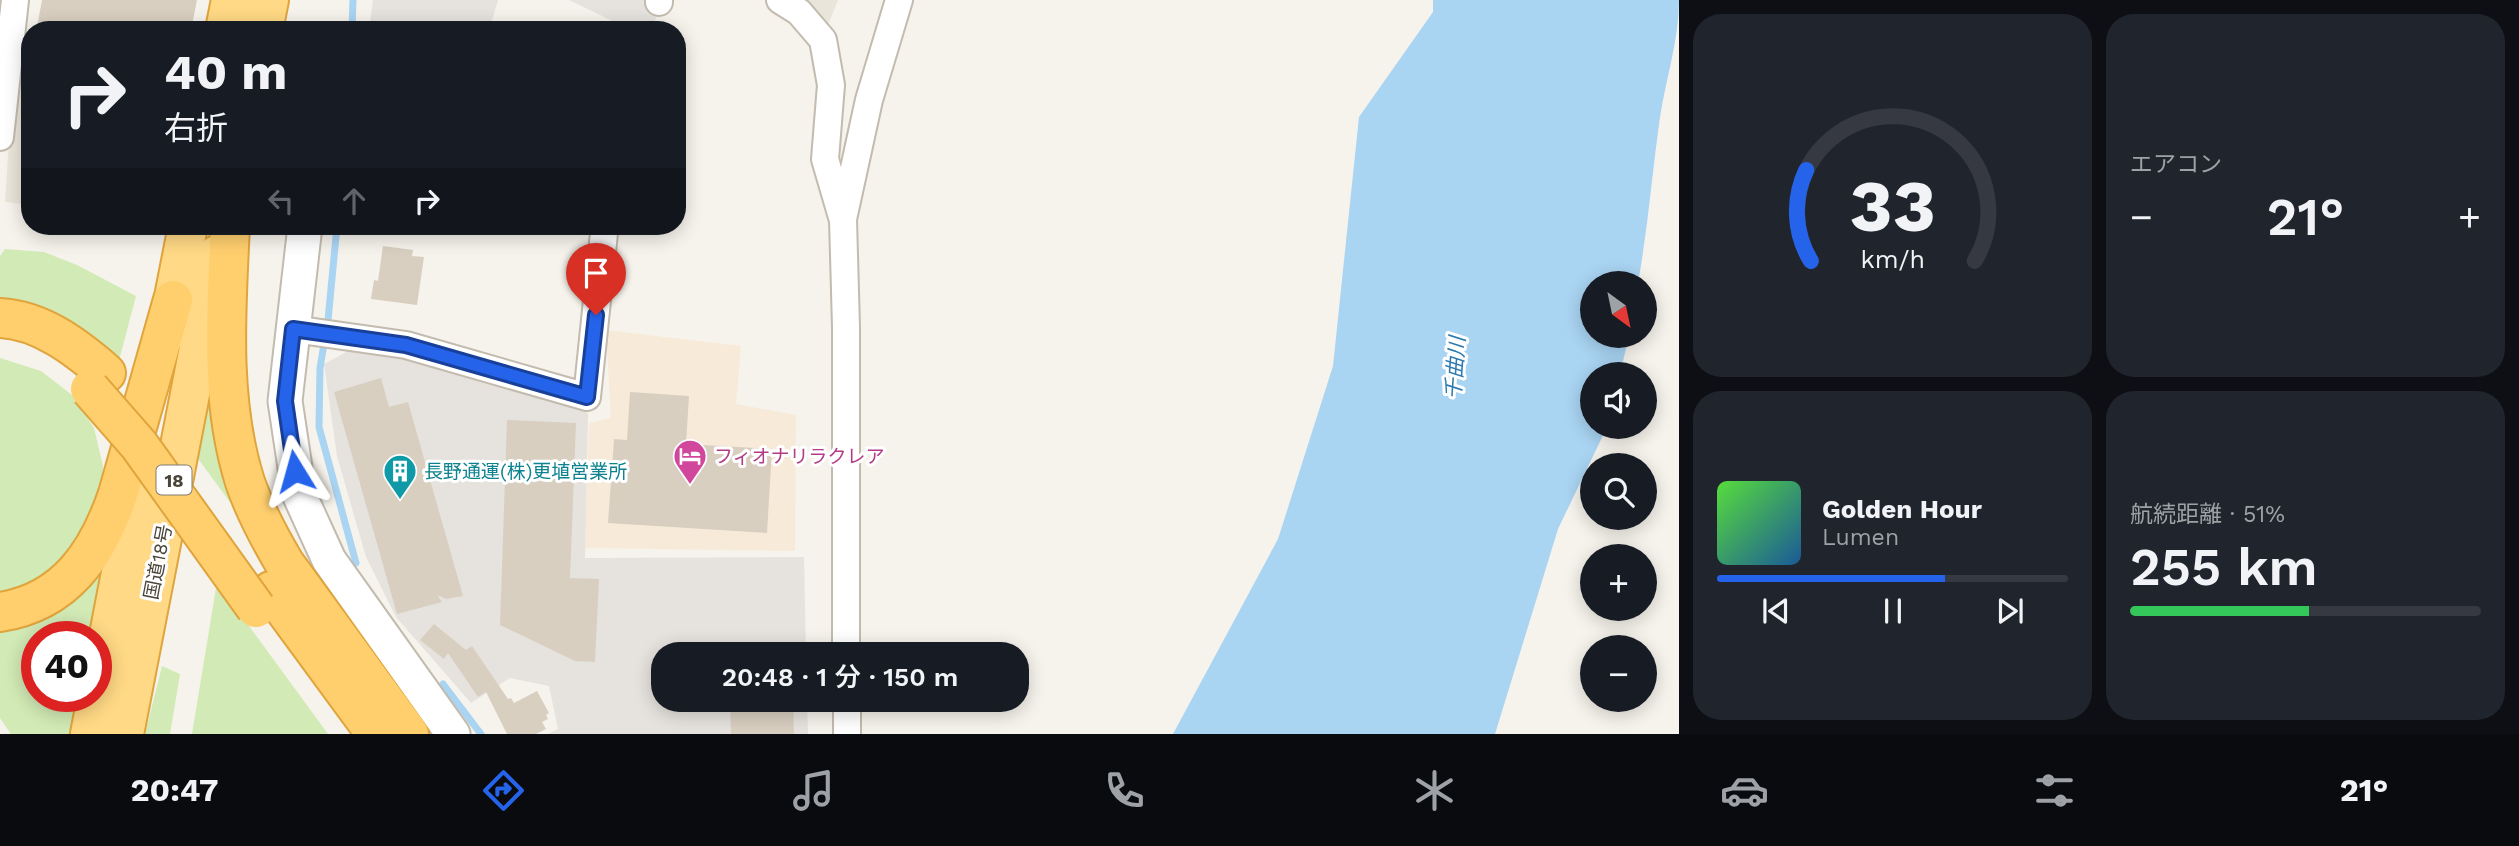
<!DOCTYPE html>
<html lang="ja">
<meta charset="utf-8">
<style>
body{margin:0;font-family:"Work Sans","Noto Sans JP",sans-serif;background:#20242c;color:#f1f3f6;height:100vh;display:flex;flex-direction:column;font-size:26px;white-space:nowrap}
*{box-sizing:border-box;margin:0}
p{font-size:23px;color:#9ea1a6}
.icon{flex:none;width:38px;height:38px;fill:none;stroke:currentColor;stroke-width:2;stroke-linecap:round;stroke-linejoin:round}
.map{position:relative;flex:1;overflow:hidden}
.side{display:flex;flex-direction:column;gap:14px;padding:14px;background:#0d0f14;width:840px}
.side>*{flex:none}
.top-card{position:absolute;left:21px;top:21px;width:665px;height:214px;border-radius:28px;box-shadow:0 4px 18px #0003;background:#171b24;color:#f1f3f6;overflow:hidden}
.needle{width:46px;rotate:147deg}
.fabs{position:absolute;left:1580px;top:271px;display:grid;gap:14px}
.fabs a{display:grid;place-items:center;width:77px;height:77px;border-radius:50%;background:#171b24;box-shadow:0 4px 18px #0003;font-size:35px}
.speed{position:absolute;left:21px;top:621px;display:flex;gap:14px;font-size:35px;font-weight:700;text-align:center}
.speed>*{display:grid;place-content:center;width:91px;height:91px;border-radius:50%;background:#171b24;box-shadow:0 4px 18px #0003;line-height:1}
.speed .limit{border:10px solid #d22;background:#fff;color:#111}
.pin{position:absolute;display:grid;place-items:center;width:60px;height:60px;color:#fff;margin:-72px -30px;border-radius:50% 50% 50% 0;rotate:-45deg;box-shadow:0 0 7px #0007}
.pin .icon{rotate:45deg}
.me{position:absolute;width:77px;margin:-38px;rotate:352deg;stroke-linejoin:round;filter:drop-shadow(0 0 5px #0008)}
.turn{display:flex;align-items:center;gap:24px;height:147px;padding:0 28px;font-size:32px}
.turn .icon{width:91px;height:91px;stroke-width:2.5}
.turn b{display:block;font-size:49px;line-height:60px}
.lanes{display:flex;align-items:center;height:66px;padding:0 28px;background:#0003;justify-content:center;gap:35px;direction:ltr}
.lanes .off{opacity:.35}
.big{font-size:52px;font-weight:600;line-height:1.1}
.side .widget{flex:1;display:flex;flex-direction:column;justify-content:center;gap:10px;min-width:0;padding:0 24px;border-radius:28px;background:#20242c}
.side .dial{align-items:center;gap:0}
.dial svg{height:182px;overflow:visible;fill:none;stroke:#363941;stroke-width:7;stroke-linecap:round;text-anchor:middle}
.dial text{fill:#f1f3f6;stroke:none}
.song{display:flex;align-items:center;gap:21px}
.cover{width:84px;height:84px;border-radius:10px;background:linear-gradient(135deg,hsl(110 70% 55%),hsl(210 70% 35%))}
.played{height:7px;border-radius:4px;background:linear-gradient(90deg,#2563eb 65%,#363941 65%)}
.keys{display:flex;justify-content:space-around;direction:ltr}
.heat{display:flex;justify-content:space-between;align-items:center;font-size:38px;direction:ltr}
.charge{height:10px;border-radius:5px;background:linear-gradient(90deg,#34c759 51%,#363941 0)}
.side .tiles{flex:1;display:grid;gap:14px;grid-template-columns:repeat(2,1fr)}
.trip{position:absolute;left:651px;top:642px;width:378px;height:70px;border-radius:28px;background:#171b24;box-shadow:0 4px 18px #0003;font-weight:600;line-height:70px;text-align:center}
.dock{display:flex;height:112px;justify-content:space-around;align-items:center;background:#090b0e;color:#9ea1a6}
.dock .icon{width:49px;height:49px}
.dock .current{color:#2563eb}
.dock b{font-size:32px;color:#f1f3f6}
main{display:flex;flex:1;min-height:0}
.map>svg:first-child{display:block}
.residential{fill:#eae5da}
.commercial{fill:#f7ead8}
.industrial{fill:#e6e2dd}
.green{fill:#d2eab5}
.water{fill:#a9d4f2}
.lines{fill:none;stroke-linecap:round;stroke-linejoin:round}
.stream{stroke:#a9d4f2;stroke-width:7}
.building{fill:#d8cfc1}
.minor-casing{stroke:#c2bbae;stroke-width:30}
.tertiary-casing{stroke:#c2bbae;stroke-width:37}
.trunk-casing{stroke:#e0a43c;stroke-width:42}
.motorway-casing{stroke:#e0a43c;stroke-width:42}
.minor{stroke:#fff;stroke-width:26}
.tertiary{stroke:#fff;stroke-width:33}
.trunk{stroke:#ffd985;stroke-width:38}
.motorway{stroke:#ffcf6e;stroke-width:38}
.motorway-bridge-casing{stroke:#e0a43c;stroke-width:42;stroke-linecap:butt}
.motorway-bridge{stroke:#ffcf6e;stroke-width:38}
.route-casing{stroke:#184099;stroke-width:18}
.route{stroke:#2563eb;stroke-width:12}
.labels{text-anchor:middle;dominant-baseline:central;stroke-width:6;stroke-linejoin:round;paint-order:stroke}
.shield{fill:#fff;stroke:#817c74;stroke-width:2}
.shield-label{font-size:18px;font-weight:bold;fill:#4b4439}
.hotel-label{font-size:19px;fill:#b23c85;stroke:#fff;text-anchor:start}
.culture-label{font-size:19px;fill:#0d838f;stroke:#fff;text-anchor:start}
.street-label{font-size:19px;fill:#4b4439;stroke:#fff}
.water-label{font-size:21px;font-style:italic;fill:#2e7ab2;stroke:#fff}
</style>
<main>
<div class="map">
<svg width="1679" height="734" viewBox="0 0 1679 734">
<rect width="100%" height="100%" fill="#f6f3ec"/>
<g class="residential">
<polygon points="792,0 838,0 826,30"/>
<polygon points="16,35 30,37 30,205 5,202"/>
</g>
<polygon class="commercial" points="606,330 741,346 736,404 796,415 795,551 585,548 589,423 611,418"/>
<g class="industrial">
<polygon points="373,0 498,0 489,30 369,30"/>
<polygon points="569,0 654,0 662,6 650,30 631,30"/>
<polygon points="348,351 404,354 579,403 588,414 585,558 804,557 806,654 663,654 663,700 807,700 808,734 548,734 558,729 549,686 510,678 471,703 396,617 366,557 337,456 324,364"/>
</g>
<g class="green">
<polygon points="5,249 44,252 77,265 136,296 117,368 0,300 0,256"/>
<polygon points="0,358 41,371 72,395 94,428 103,466 100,505 58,571 23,590 0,594"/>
<polygon points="213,373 249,528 196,456"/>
<polygon points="111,543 92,637 37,637 37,696 80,697 73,734 11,734 0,718 0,620"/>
<polygon points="217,582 328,734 192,734"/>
<polygon points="162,666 180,674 170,734 145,734"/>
</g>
<path class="water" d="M1433,0H1679C1679,40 1666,78 1660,117C1652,173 1648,228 1638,283L1592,284V336H1629L1620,374H1592V427H1607L1558,529L1495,734H1173L1278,539L1333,366L1359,117L1433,12Z"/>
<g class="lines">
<g class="stream">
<polyline points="352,30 353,0"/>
<polyline points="337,226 328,320 320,368 319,427 356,563"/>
<polyline points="443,684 481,734"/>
</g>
</g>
<g class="building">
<polygon points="42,0 197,0 191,30 53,30 37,27"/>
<polygon points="383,246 413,250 412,256 424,257 417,305 371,299 374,280 378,281"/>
<polygon points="381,378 389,407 408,402 463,596 446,599 437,595 442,602 397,614 334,392"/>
<polygon points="630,392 689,396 686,444 772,449 767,533 608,523 614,439 627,440"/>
<polygon points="507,420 576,423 570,578 599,579 595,662 575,661 500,625"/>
<polygon points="434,624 466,650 472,646 508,699 511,698 514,703 537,691 549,713 546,715 548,719 542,722 546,729 536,734 507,734 486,692 478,697 448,653 444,659 420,640"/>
<polygon points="730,700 793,700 794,734 731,734"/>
</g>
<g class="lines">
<defs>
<g id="minor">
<polyline points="780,0 799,12 823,40 831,85 825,159 842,217"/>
<polyline points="659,2 659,0"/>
<polyline points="0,137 15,0"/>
<polyline points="293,329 406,345 587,397 604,233"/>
<polyline points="846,654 846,327 843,219 869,100 899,0"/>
<polyline points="847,700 847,734"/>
</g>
<polyline id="tertiary" points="305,226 285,401 299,494 329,560 453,734"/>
<g id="trunk">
<polyline points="225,30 231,0"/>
<polyline points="263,30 269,0"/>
<polyline points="167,333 188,226"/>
<polyline points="90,734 143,458"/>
<polyline points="124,734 217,255"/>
</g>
<g id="motorway">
<path d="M230,226C226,310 219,400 245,482C255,511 269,537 285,564L409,734"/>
<path d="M0,318C41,320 76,347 106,373"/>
<polyline points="271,591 376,734"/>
<path d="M0,612C66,602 98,553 118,494L173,300"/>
</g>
</defs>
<use href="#minor" class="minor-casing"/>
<use href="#tertiary" class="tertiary-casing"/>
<use href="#trunk" class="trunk-casing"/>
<use href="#motorway" class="motorway-casing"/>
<use href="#minor" class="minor"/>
<use href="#tertiary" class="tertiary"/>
<use href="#trunk" class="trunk"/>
<use href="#motorway" class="motorway"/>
<defs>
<polyline id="motorway-bridge" points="90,389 139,445 256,608"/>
</defs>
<use href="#motorway-bridge" class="motorway-bridge-casing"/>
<use href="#motorway-bridge" class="motorway-bridge"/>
</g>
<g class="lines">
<defs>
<polyline id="route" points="295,471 285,401 293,329 406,345 587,397 596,315"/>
</defs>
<use href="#route" class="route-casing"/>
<use href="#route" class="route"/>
</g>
<defs>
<symbol id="hotel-pin" viewBox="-11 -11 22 30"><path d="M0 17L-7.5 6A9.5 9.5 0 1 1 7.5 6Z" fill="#d1479c" stroke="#fff"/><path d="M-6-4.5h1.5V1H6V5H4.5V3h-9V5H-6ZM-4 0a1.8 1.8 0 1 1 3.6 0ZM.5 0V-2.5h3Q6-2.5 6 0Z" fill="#fff"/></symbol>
<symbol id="building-pin" viewBox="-11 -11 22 30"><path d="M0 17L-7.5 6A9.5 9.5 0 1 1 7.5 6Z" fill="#0f9aa8" stroke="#fff"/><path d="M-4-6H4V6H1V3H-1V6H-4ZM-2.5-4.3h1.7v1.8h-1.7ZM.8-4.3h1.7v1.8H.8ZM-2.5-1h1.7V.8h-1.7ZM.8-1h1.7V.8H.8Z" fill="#fff"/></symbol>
</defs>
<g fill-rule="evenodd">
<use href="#hotel-pin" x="671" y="437" width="38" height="52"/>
<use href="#building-pin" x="381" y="452" width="38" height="52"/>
</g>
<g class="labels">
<rect class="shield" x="156.5" y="465.5" width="35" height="29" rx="5"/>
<g class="shield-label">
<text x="174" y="480">18</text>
</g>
<g class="hotel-label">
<text x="714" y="456">フィオナリラクレア</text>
</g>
<g class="culture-label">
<text x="424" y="471">長野通運(株)更埴営業所</text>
</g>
<g class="street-label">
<text transform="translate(158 562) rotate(-79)">国道18号</text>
</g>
<g class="water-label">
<text transform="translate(1455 368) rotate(-86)">千曲川</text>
</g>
</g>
</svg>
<div class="fabs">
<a><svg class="needle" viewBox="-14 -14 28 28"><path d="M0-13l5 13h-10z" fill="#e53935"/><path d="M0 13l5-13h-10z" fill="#9ea1a6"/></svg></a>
<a><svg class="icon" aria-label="sound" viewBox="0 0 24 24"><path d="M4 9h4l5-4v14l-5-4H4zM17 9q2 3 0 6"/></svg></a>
<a><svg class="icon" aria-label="search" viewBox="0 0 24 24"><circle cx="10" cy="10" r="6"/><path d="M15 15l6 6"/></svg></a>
<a>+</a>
<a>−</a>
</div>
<div class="speed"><div class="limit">40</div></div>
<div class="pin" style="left:596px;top:315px;background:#d93025"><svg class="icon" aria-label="arrive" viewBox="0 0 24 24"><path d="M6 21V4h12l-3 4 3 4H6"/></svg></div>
<svg class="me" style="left:295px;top:471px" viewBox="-20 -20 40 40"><path d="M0-17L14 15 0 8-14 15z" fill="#2563eb" stroke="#fff" stroke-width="4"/></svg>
<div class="trip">20:48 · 1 分 · 150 m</div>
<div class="top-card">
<div class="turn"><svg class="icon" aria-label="right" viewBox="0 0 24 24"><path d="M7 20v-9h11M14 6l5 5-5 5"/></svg><div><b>40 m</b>右折</div></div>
<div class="lanes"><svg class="icon off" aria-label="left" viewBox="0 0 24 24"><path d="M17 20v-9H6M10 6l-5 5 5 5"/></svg><svg class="icon off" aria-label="ahead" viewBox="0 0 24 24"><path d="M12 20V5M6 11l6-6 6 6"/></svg><svg class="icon" aria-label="right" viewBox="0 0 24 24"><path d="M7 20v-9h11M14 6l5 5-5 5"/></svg></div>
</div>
</div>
<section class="side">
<div class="tiles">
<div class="widget dial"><svg viewBox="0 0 100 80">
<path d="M14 69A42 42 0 1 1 86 69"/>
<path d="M14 69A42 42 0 0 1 12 29" stroke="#2563eb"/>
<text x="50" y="56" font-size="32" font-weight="700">33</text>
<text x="50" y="72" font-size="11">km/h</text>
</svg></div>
<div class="widget"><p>エアコン</p>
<div class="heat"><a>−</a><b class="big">21°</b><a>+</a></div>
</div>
<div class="widget">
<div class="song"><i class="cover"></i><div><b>Golden Hour</b><p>Lumen</p></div></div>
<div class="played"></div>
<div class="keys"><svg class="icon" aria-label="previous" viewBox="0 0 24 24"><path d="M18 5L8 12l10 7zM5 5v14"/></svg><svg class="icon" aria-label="pause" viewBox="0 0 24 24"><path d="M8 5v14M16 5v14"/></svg><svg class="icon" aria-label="next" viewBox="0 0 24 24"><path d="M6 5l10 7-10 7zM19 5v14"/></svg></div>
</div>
<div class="widget"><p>航続距離 · 51%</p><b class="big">255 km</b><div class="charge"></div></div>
</div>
</section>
</main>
<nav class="dock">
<b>20:47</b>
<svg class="icon current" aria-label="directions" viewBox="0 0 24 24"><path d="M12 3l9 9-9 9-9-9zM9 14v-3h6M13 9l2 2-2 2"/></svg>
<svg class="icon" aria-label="music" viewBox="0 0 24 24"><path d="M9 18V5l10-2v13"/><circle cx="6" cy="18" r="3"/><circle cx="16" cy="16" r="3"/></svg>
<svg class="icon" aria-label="phone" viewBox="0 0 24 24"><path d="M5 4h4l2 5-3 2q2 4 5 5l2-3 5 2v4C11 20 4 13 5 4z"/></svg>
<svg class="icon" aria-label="climate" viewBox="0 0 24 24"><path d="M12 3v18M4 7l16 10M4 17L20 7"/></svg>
<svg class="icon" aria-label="car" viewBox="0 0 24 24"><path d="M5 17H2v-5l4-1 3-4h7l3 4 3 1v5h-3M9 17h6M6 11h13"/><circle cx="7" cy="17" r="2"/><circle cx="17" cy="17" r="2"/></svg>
<svg class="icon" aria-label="filters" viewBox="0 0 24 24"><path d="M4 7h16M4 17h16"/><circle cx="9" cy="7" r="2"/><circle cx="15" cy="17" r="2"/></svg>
<b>21°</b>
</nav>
